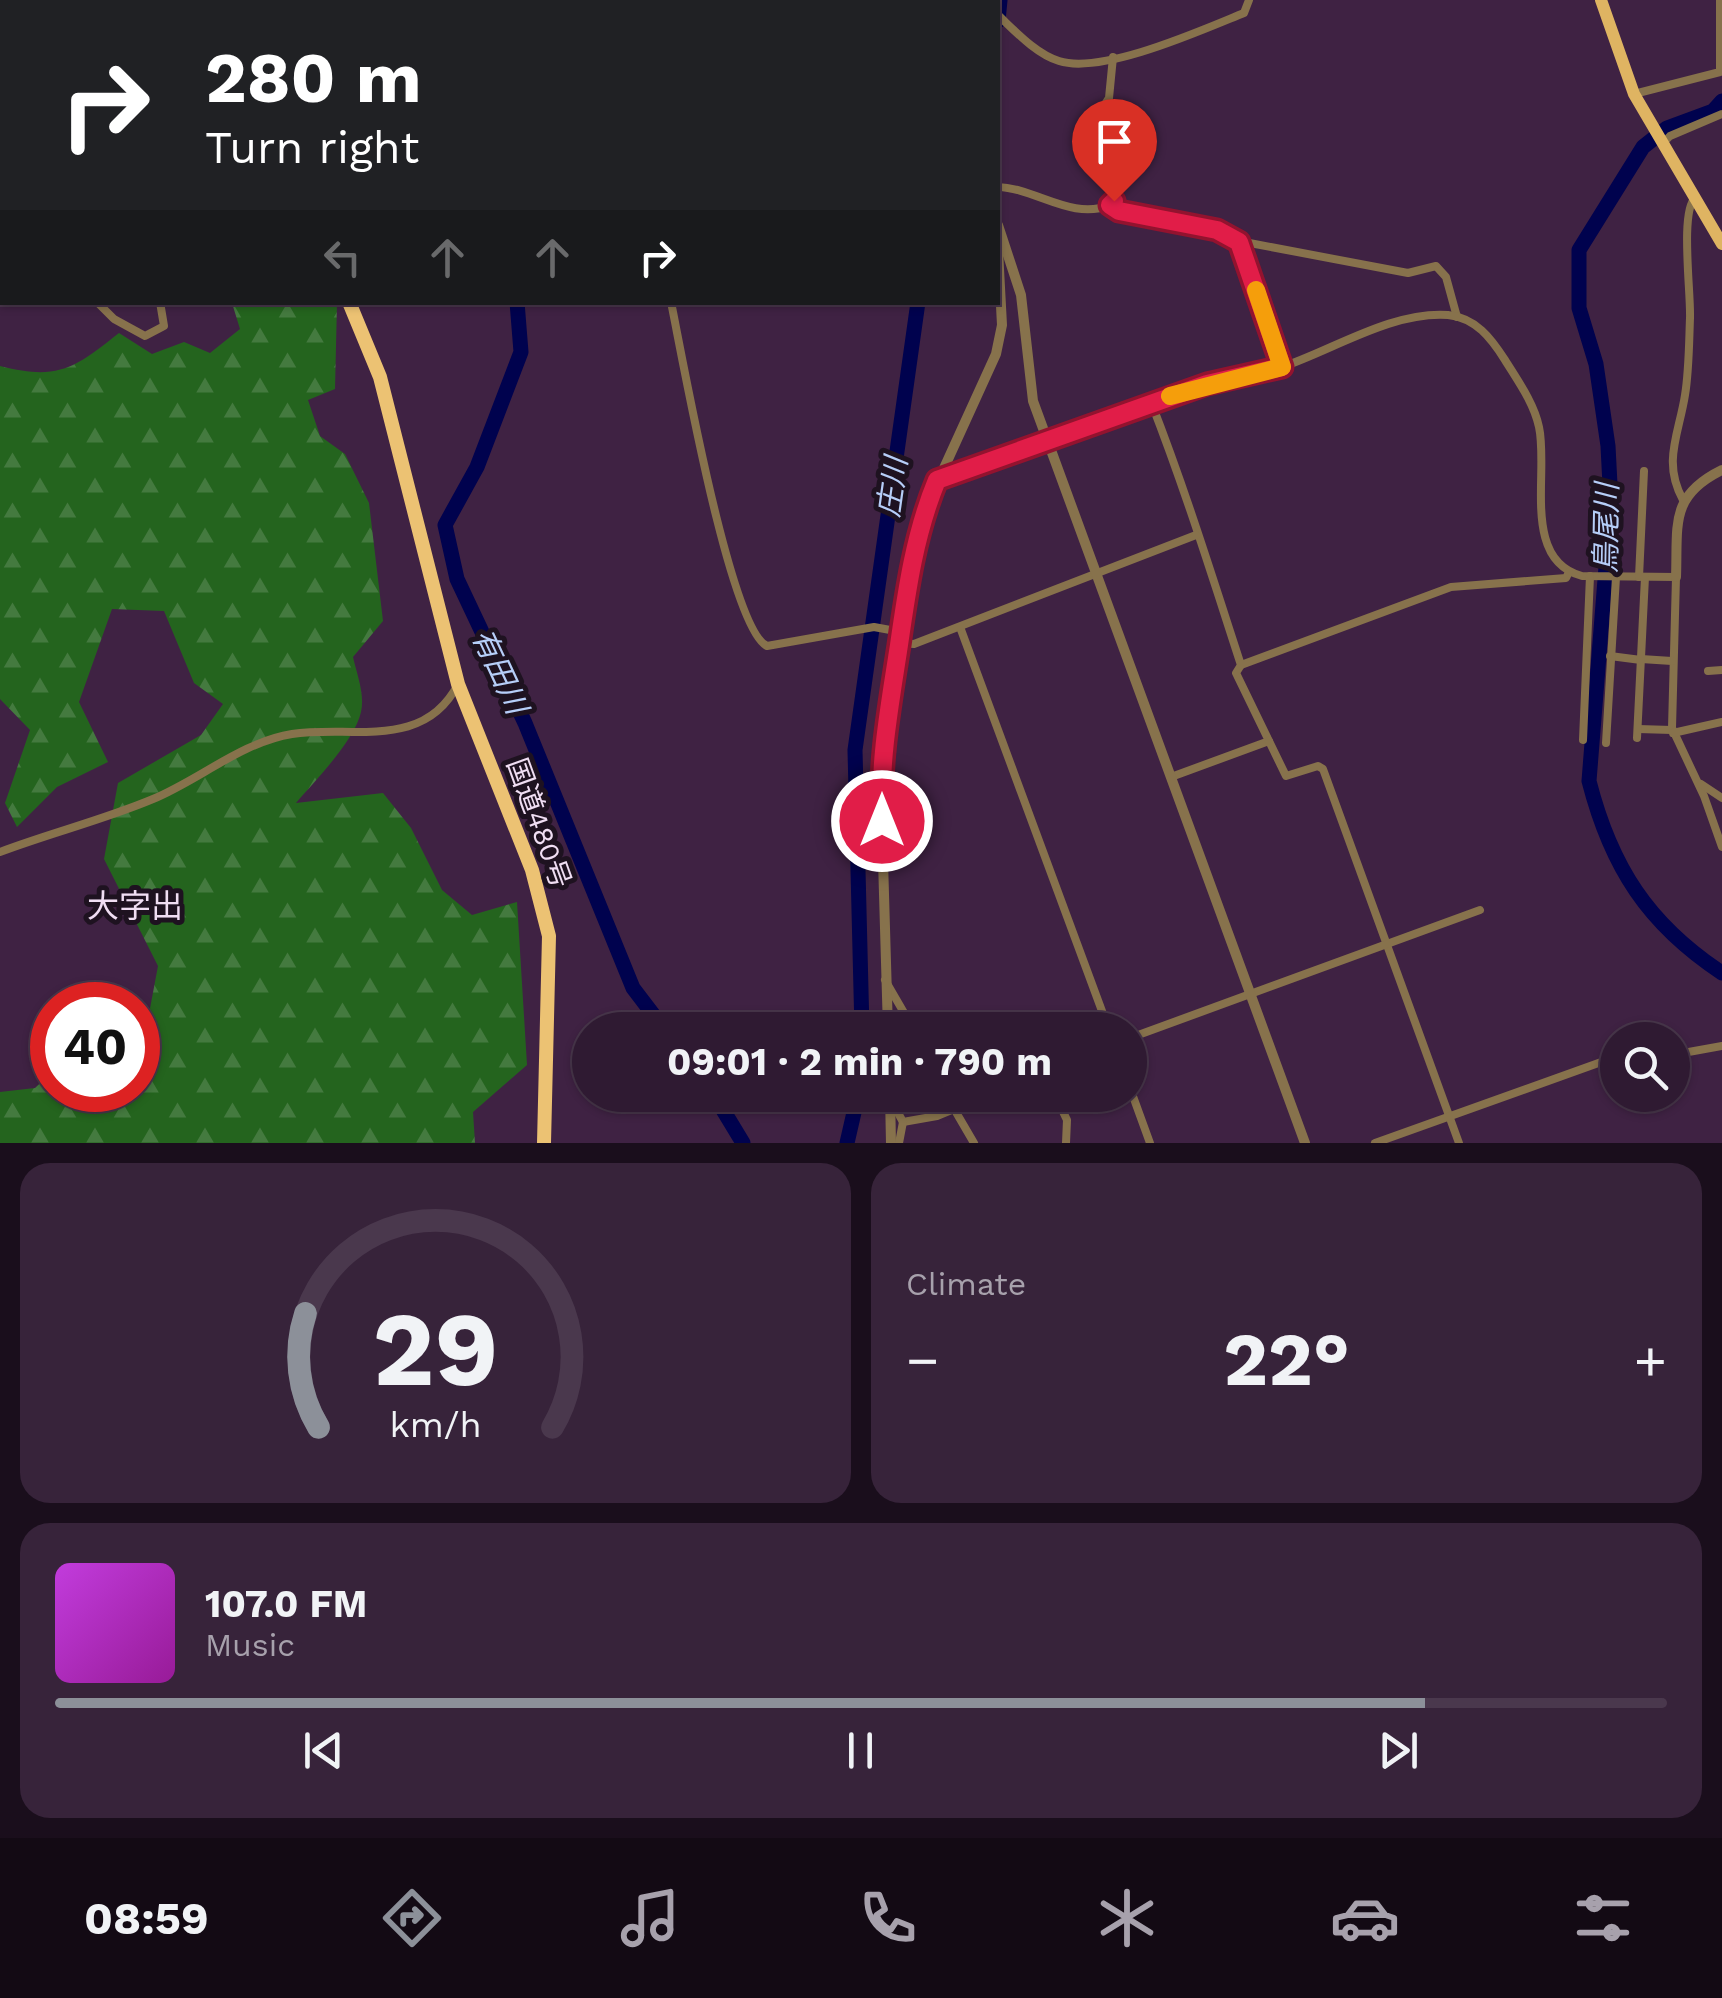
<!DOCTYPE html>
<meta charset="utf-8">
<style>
body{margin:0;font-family:"Work Sans","Noto Sans JP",sans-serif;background:#37233a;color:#f1f3f6;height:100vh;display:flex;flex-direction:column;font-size:38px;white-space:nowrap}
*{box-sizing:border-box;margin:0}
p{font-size:32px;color:#a7a1ac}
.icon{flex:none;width:55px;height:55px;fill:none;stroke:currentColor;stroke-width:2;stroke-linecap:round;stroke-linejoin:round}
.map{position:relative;height:1143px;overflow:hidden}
.sheet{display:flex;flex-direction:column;gap:20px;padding:20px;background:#1a0e1c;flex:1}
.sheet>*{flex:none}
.guide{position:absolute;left:0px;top:0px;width:1000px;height:305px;box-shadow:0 2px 8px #0004,0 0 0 2px #4a384d;background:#202124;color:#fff;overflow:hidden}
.controls{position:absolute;left:1600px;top:1022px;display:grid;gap:20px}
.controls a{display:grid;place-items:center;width:90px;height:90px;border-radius:50%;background:#2f1a32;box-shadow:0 2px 8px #0004,0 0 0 2px #4a384d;font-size:50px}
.speed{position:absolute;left:30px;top:982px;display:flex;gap:20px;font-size:50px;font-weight:700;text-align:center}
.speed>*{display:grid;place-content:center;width:130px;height:130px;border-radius:50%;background:#2f1a32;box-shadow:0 2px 8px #0004,0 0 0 2px #4a384d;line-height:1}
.speed .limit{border:15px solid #d22;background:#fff;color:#111}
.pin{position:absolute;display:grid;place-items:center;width:85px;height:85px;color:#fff;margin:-102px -42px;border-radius:50% 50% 50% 0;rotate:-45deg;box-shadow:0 0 10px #0007}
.pin .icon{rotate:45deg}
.me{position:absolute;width:110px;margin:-55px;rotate:0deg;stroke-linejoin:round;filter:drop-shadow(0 0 8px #0008)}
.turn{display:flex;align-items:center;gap:35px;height:210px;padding:0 40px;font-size:45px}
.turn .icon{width:130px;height:130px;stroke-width:2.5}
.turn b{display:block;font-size:70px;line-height:85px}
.lanes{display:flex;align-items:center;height:95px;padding:0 40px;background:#0003;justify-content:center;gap:50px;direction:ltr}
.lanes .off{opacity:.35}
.big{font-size:75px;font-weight:700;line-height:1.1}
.sheet .widget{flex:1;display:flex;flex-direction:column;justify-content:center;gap:15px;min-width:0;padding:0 35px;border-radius:30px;background:#37233a}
.sheet .dial{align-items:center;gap:0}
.dial svg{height:260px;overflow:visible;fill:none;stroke:#4a384d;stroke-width:7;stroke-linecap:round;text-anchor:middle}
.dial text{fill:#f1f3f6;stroke:none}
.song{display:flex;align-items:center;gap:30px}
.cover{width:120px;height:120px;border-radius:15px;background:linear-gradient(135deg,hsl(290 70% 55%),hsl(300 70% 35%))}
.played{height:10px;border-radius:5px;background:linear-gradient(90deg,#8c9099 85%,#4a384d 85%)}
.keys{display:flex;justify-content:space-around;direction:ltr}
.heat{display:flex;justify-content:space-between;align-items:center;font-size:55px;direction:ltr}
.sheet .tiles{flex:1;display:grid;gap:20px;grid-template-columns:1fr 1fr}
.widget:last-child{grid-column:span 2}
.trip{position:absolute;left:572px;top:1012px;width:575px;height:100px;border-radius:50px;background:#2f1a32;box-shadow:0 2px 8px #0004,0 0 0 2px #4a384d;font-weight:700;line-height:100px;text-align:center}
.tab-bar{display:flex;height:160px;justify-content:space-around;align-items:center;background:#130a14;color:#a7a1ac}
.tab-bar .icon{width:70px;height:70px}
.tab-bar .selected{color:#8c9099}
.tab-bar b{font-size:45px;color:#f1f3f6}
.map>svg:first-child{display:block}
.forest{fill:url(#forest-firs)}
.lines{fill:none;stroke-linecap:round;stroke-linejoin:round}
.river{stroke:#00024e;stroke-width:15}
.minor{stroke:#87724c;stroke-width:8}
.tertiary{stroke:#87724c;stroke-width:10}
.primary{stroke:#dfb462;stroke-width:12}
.trunk{stroke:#ecc273;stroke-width:14}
.route-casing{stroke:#92132f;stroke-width:25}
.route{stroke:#e11d48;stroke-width:18}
.slow{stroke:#f59e0b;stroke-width:18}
.labels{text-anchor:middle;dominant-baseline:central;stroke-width:10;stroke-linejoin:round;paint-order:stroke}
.street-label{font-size:28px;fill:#f0def3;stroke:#1e1220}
.water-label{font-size:30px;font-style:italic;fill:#b6cef8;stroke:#1e1220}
.quarter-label{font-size:32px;fill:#f0def3;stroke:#1e1220}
</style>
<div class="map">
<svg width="1722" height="1143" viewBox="0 0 1722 1143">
<defs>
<pattern id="forest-firs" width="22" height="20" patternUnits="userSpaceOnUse" patternTransform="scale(2.5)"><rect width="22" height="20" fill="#24641e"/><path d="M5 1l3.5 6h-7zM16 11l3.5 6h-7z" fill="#447a3f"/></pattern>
</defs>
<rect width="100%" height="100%" fill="#3f2243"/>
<path class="forest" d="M232,303H337L335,389L308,400L320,436L345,454L369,503L383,621L353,657C357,675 365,694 361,712C355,740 315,781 296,803L383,793L411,828L442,890L472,915L517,902L527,1065L473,1112L475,1143H0V1092L35,1088L52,1072V1090H138V1021L148,1019L158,966L104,859L118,783L201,735L223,704L194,683L164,611L112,609L79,702L108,762L57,787L17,827L5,803L30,730L0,699V366C58,381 75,368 119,333L152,354L184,342L210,353L240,329Z"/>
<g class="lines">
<g class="river">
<polyline points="445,0 446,2"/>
<polyline points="998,21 1000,0"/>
<path d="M1722,101L1713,111L1667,128L1643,147L1579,250V308L1596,364L1608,446L1611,504L1589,781C1611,867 1648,924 1722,973"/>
<polyline points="517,302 521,352 477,467 445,525 457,579 525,723 633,988 665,1030"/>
<polyline points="862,1030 855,750 918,302"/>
<polyline points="714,1095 743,1143"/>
<polyline points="847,1143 858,1095"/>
</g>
<g class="minor">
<polyline points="146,0 151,2"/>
<polyline points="226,0 226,2"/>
<polyline points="255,0 255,2"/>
<polyline points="602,0 602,2"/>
<polyline points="891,0 893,2"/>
<polyline points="38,2 42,0"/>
<path d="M998,15C1015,31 1036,54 1059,61C1102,75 1202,30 1244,13L1249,0"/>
<polyline points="0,56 2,58"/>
<polyline points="1634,94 1720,72 1720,0"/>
<polyline points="0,124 2,127"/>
<polyline points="1662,144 1670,136 1722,114"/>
<path d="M998,187C1035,188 1072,221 1110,205L1119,211L1217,230L1239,241L1282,367"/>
<polyline points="1110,205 1114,201 1112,162 1100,112 1109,98 1113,57"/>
<polyline points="1239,241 1408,273 1436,266 1446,277 1457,317"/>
<polyline points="0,255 2,257"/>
<polyline points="97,302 114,319 145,336 164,326 160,302"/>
<path d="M671,302C682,355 730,629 767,646L874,627L901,632"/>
<path d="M1151,402C1185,489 1212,576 1241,665L1236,673L1269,741L1171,777"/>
<path d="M937,480C1011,463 1080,430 1151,402C1194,386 1239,382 1282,367C1333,350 1392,311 1448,315C1476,318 1491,338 1505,360C1518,381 1534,403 1539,427C1549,472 1521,560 1582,576L1676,577L1672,728L1704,796L1722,847"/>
<path d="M1683,500C1662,462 1679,434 1685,395C1689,371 1689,343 1690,318C1691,293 1680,212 1695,198"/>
<polyline points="1639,577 1644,471"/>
<polyline points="960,627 1109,1030"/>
<polyline points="899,643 914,644 1196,535"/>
<polyline points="1610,656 1641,660"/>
<polyline points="1641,659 1672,661"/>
<polyline points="1241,665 1451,587 1566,578 1569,572"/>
<polyline points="1708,671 1722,670"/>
<polyline points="1638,729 1672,730"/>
<polyline points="1673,733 1722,722"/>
<polyline points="1637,738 1645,577"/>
<polyline points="1583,740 1590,576"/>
<polyline points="1269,741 1286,776 1318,766 1323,769 1459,1143"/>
<polyline points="1606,743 1616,577"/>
<polyline points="1701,784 1722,798"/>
<path d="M0,852C50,833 103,820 153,799C199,780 242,742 292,734C351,725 424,751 458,684"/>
<polyline points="885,980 914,1030"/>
<polyline points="1130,1038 1480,910"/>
<polyline points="1672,1055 1722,1046"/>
<polyline points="1130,1088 1150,1143"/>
<polyline points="946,1095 974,1143"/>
<polyline points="1055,1095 1067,1120 1066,1143"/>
<polyline points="890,1098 903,1122 937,1116 988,1095"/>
<polyline points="899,1143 903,1122"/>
<polyline points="1375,1143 1618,1056"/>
</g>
<g class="tertiary">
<polyline points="983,2 984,0"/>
<polyline points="998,225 1021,295 1033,401 1305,1143"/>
<path d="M1676,577C1678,525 1669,496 1722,470"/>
<polyline points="888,1030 881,792 884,742 924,512 996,354 1002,325 998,250"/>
<polyline points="890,1095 891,1143"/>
</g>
<polyline class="primary" points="1601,0 1634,94 1722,244"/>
<g class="trunk">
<polyline points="297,0 298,2"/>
<polyline points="349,302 380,377 458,684 532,870 549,936 544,1143"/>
</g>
</g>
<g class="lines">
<defs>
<path id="route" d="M882,821C879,761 890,704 899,645C907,589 915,533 937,480L1207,384L1282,367L1239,242L1217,230L1119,211L1110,205L1114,201"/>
</defs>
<use href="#route" class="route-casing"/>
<use href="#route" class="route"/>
<polyline class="slow" points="1170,396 1282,367 1256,290"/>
</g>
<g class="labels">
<g class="street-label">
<text transform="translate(539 823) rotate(70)">国道480号</text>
</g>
<g class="water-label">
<text transform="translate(892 487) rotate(-82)">庄川</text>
<text transform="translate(1606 528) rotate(-89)">鳥尾川</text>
<text transform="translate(500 671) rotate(65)">有田川</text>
</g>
<g class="quarter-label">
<text x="135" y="906">大字出</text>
</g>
</g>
</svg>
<div class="controls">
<a><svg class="icon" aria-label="search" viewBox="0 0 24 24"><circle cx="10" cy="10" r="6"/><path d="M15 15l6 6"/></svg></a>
</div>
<div class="speed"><div class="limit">40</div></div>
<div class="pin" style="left:1114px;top:201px;background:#d93025"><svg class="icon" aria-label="arrive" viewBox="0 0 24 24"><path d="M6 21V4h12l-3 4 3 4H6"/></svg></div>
<svg class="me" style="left:882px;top:821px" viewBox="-20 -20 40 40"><circle r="17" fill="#e11d48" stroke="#fff" stroke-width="3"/><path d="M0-11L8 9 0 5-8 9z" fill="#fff"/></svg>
<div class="trip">09:01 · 2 min · 790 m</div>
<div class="guide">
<div class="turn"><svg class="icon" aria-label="right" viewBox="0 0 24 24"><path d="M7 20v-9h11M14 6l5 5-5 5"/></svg><div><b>280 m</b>Turn right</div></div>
<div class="lanes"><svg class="icon off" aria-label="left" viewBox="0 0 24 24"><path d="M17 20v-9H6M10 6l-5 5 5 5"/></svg><svg class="icon off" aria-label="ahead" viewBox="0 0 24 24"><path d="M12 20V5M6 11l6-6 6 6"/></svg><svg class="icon off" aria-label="ahead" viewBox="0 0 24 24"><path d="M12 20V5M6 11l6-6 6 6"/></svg><svg class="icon" aria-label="right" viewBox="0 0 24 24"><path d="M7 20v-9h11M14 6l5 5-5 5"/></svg></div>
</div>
</div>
<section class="sheet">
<div class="tiles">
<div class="widget dial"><svg viewBox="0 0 100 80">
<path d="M14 69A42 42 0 1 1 86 69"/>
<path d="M14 69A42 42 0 0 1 10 34" stroke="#8c9099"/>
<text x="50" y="56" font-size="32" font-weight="700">29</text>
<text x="50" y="72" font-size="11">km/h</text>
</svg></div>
<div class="widget"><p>Climate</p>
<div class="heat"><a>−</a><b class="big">22°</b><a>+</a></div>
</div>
<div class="widget">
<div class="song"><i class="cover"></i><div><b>107.0 FM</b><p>Music</p></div></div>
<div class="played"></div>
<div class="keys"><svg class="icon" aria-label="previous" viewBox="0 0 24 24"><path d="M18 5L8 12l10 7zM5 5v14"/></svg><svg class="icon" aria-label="pause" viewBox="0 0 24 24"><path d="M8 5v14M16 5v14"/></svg><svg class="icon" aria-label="next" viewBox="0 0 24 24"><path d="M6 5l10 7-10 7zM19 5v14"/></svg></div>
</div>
</div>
</section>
<nav class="tab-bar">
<b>08:59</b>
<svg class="icon selected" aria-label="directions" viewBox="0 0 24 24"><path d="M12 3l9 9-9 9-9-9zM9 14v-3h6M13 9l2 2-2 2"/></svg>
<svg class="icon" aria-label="music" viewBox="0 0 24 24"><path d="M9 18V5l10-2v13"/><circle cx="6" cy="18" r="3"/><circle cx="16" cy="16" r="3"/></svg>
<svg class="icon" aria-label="phone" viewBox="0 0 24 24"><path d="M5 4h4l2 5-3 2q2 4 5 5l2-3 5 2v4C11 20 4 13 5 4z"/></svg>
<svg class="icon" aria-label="climate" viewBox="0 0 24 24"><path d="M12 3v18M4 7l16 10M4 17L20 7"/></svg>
<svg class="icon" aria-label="car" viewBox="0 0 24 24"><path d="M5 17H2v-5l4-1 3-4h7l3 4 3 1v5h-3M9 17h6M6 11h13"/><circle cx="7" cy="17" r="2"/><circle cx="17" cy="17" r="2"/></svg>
<svg class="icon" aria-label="filters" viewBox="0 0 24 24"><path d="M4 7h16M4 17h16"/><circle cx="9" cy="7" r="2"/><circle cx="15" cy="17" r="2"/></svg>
</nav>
